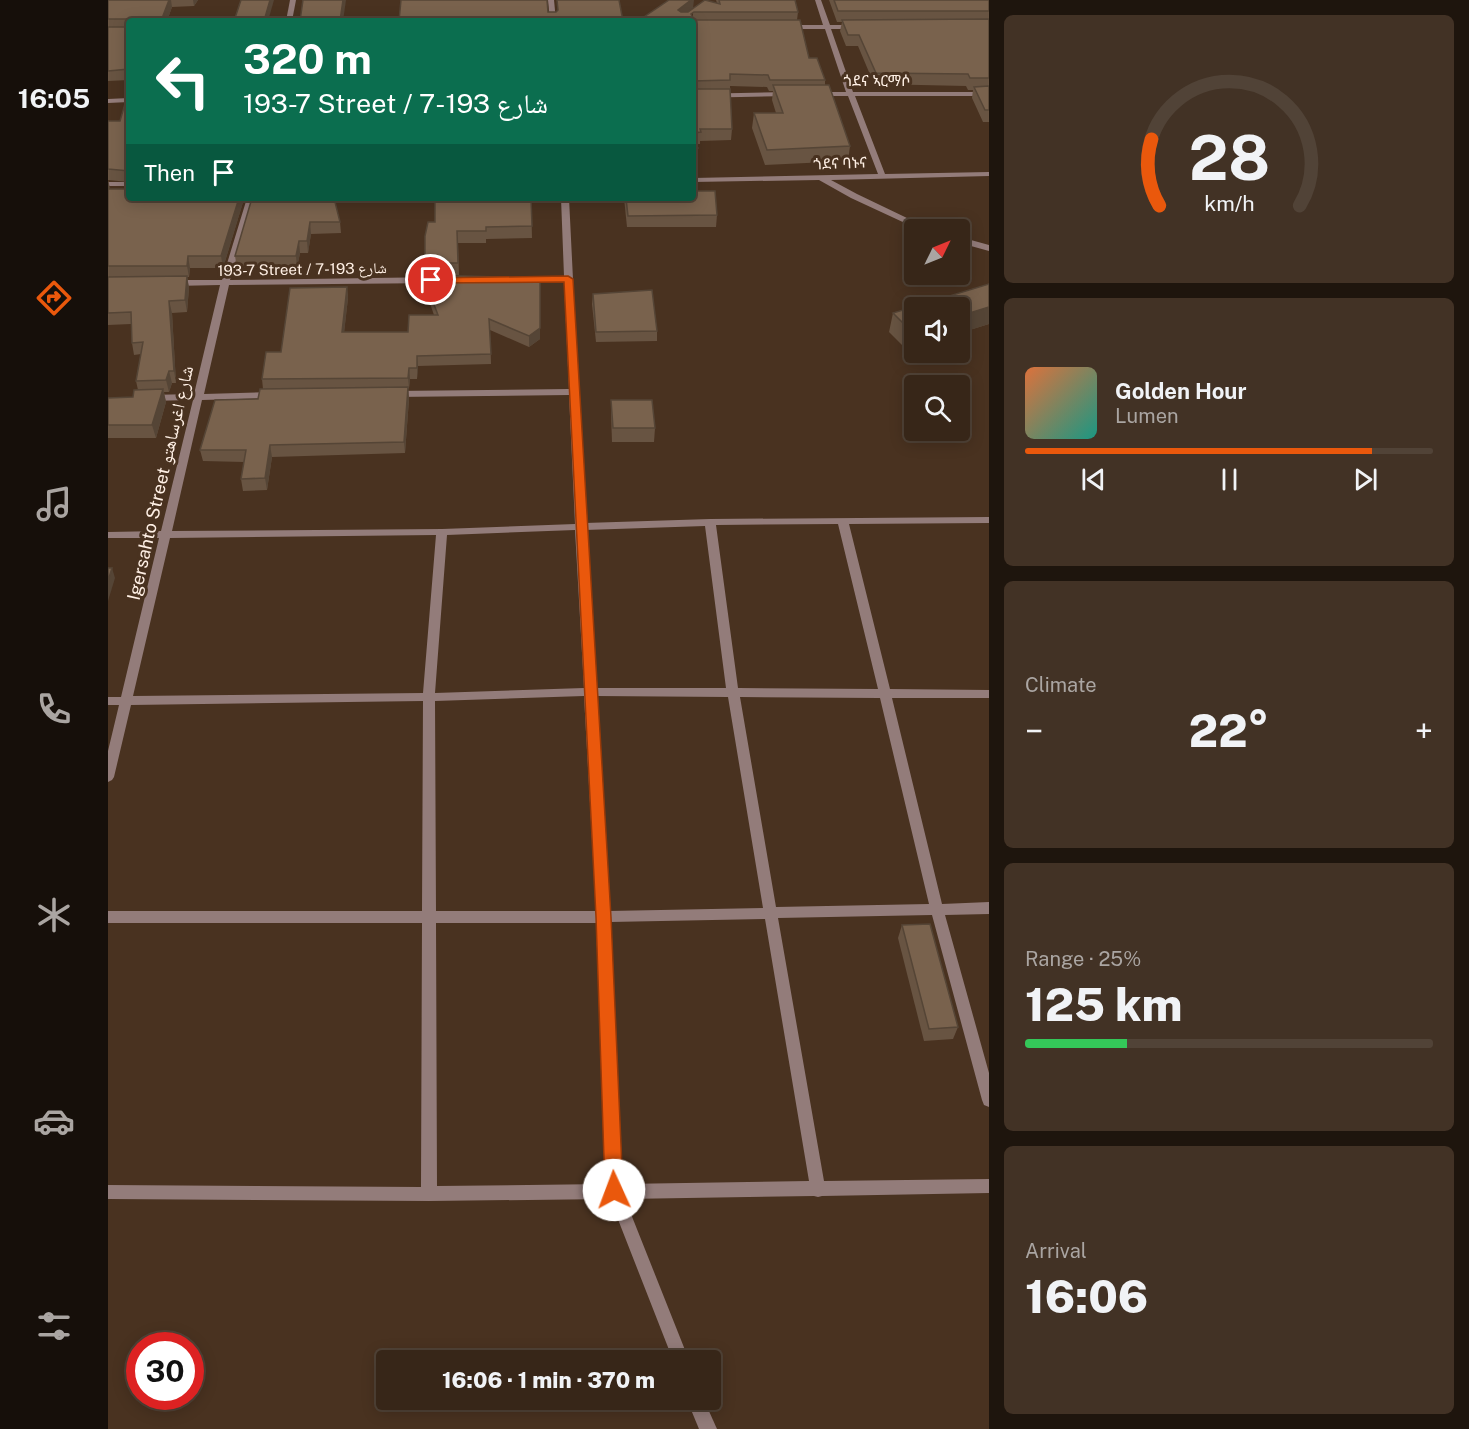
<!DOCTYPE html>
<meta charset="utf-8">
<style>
body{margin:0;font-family:"Public Sans","Noto Naskh Arabic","Noto Sans Ethiopic",sans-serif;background:#423225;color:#f1f3f6;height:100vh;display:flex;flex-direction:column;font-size:22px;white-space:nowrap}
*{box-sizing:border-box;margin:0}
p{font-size:20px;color:#aaa5a2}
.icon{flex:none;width:33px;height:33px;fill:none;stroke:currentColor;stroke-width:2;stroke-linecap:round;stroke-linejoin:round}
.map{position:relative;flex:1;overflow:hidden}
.sheet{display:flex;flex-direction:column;gap:15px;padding:15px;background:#1e150d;width:480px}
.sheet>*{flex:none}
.hud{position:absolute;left:18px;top:18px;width:570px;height:183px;border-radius:6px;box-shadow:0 3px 15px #0003,0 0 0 2px #514337;background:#0b6e4f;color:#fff;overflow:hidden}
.needle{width:39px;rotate:47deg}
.controls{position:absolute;left:796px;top:219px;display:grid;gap:12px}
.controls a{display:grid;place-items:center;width:66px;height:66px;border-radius:6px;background:#372618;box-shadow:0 3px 15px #0003,0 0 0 2px #514337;font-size:30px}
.speed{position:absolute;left:18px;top:1332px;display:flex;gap:12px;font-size:30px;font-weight:700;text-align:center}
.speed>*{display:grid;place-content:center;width:78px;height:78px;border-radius:50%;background:#372618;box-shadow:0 3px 15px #0003,0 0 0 2px #514337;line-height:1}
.speed .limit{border:9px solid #d22;background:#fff;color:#111}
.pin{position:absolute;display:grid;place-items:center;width:51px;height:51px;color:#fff;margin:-26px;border:3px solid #fff;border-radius:50%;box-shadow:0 2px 6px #0007}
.me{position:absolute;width:66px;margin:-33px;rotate:358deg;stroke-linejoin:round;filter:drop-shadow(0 0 4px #0008)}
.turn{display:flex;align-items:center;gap:21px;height:126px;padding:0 18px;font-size:27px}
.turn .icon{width:78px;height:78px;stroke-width:2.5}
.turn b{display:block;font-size:42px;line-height:51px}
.then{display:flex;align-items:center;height:57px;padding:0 18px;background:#0003;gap:12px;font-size:22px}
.big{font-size:45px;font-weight:800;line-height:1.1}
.sheet .tile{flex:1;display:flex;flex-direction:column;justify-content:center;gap:9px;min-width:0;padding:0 21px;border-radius:9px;background:#423225}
.sheet .dial{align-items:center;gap:0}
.dial svg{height:156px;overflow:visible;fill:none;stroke:#514337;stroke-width:7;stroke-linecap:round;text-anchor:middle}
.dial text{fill:#f1f3f6;stroke:none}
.song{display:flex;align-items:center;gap:18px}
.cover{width:72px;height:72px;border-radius:9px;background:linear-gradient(135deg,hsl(20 70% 55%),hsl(170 70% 35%))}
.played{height:6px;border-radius:3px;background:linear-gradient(90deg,#ea580c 85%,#514337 85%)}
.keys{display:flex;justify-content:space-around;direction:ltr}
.heat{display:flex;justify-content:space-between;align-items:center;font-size:33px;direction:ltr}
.charge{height:9px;border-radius:4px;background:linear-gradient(90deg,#34c759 25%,#514337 0)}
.trip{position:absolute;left:268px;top:1350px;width:345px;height:60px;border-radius:6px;background:#372618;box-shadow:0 3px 15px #0003,0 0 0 2px #514337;font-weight:800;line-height:60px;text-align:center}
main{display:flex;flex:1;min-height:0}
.tabs{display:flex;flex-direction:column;width:108px;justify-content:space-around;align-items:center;background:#160f0a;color:#aaa5a2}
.tabs .icon{width:42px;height:42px}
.tabs .selected{color:#ea580c}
.tabs b{font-size:27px;color:#f1f3f6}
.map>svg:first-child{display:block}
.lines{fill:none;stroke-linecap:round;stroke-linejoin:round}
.minor{fill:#937c7a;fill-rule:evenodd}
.wall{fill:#685442}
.shaded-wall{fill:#554536}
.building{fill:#79624d;stroke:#554536;stroke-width:1.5}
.route{fill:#ea580c;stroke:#983908;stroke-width:1.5}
.labels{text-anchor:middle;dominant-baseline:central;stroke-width:6;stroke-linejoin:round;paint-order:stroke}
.far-street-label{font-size:15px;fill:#fff0e5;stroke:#493220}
.street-label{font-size:18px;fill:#fff0e5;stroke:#493220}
</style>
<main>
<nav class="tabs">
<b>16:05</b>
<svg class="icon selected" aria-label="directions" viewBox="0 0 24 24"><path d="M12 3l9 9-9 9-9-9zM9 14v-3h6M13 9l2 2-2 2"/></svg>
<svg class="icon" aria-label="music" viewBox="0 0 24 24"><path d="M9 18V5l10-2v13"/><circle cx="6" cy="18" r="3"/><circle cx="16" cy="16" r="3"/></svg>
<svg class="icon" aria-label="phone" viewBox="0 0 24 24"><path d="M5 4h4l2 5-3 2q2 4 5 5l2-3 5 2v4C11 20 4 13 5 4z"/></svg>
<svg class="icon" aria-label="climate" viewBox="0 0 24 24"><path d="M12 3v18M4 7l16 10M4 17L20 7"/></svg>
<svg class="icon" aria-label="car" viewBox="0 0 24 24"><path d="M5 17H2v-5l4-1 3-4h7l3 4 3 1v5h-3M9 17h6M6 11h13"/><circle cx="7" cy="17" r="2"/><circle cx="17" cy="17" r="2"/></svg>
<svg class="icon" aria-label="filters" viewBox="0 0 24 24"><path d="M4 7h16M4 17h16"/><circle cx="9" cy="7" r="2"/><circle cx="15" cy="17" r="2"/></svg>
</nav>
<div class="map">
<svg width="881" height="1429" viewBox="0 0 881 1429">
<rect width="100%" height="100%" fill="#493220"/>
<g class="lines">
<g class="minor">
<polygon points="182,0 188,0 184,21 178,21"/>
<polygon points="440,0 446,0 448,21 442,21"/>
<polygon points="707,0 713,0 722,25 749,25 752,27 749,29 723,29 745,92 881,92 881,96 747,96 777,174 881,172 881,176 723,180 749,194 824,230 812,230 743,198 711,180 585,182 585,178 770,174 740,96 709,96 705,94 709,92 738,92 717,29 679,29 676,27 679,25 715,25"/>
<polygon points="683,92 684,94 680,96 585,98 585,94"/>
<polygon points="21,98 21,102 0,103 0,99"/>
<rect x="0" y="182" width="21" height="4"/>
<path d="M139,198H147L122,280L333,277L337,280L333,283L121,285L96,394L167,392L172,395L167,398L94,400L64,531L334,529L467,524L461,395L286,397L281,394L286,391L461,389L456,282H417L413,279L417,276H456L453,198H461L477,523L602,519L881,517V523L741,524L782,689L881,690V698H784L834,904L881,902V914L837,915L881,1073V1107L876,1105L874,1100L824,915L670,918L716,1181L881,1179V1193L714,1196L710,1197L706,1196L517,1199L581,1360H565L502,1199L321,1201L0,1199V1185L313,1187L314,923H0V911H314L315,701L23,705L6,777L4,780L0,782V751L11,705H0V697H13L51,538H0V532L53,531L85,400L40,401L35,398L40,395L86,394L112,285L66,286L62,283L66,280H114ZM730,524L770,689L630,688L608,525ZM597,526L618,688H487L477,530ZM467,530L476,688L327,693L339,535ZM328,535L315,693L25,696L62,538ZM476,696L488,911H328L327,701ZM488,696L620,697L655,908L501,911ZM632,697L772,698L821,904L668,907ZM657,919L701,1181L514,1184L502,922ZM328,923H488L498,1184L329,1186Z"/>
<polygon points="852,237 881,245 881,251 852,243"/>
<polygon points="579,1400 596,1400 609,1429 591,1429"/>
</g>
</g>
<g class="wall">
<polygon points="0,0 90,0 86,6 64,7 59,21 21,21 21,80 0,81"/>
<polygon points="608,0 687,0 690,12 689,20 701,58 717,80 717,85 742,146 740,161 657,165 644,128 646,113 668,113 664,100 665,91 661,91 659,87 622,86 624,129 623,140 592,141 592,144 588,144 589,160 585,160 585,8 609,3"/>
<polygon points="721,0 881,0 881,122 875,122 864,98 865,90 860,90 858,86 766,84 750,46 738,46 732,31 734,22 729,22"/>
<polygon points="21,90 21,182 0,180 2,189 136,199 115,268 82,268 81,277 79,277 81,288 79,312 64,313 68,383 64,383 61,392 56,392 58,402 48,438 0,438 0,398 25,397 30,390 28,381 33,354 26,355 24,343 23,324 0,325 0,121 12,121"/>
<polygon points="144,198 232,222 233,233 203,234 200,253 192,253 189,268 129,268 127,256"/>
<polygon points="423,198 424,238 378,239 378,243 350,243 351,275 319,275 432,339 421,347 382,330 383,364 310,366 309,379 302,379 301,388 300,389 301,399 297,453 164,457 159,490 135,491 133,479 136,462 95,461 92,450 150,399 155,389 154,379 173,352 239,287 240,298 236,332 300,332 326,315 318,292 317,263 327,222"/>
<polygon points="516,198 585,198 609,215 608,227 519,227"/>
<polygon points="881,284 881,324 852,333 852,308 807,308 807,348 799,350 781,332 785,313"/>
<polygon points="485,294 549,331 549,341 488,342 484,304"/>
<polygon points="503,400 547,428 546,442 504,442 503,413"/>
<polygon points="794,925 850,1027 845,1039 816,1041 790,938"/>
</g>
<g class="shaded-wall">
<polygon points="61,0 63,0 64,7 59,21 53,21"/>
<polygon points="85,0 90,0 86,6"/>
<polygon points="162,0 166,0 160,21 156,21"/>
<polygon points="235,0 238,0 235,21 232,21"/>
<polygon points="583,0 586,0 585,8 570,21 570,10"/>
<polygon points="590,148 589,160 585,160 585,149"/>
<polygon points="131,198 136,198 136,199 115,268 113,256"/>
<polygon points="202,222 203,234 200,253 199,241"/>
<polygon points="191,241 192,253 189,268 188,256"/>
<polygon points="80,256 82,268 81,277 79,266"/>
<polygon points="79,276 81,288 79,312 77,300"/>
<polygon points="432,278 432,339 421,347 421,336"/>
<polygon points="239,287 240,298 235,343 234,332"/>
<polygon points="61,301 64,313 68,383 66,371"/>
<polygon points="881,307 881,324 852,333 852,316"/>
<polygon points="807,330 807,348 799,350 803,331"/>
<polygon points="309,356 310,366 309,379"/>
<polygon points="301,368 302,379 301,388 300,378"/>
<polygon points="61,371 64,383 61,392 58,380"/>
<polygon points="300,387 301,399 297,453 296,442"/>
<polygon points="55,389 58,402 48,438 44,425"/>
<polygon points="162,445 164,457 159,490 157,478"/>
<polygon points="4,568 7,578 0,601 0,581"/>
</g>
<g class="building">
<polygon points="0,0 61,0 53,21 21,21 21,69 0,71 0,27 19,27 21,19 0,19"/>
<polygon points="133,0 162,0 156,21 126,21"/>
<polygon points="195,0 235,0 232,21 192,21"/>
<polygon points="293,0 439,0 440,12 448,12 450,10 449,0 511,0 515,21 291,21"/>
<polygon points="561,0 583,0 570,10 573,12 580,12 597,0 612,4 611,0 687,0 690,12 586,12 583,14 586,20 692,20 701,58 709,58 717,80 662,80 660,75 622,74 622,80 585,81 585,21 530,21"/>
<polygon points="726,0 881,0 881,11 730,11"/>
<polygon points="881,19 881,78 862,78 860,74 768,73 751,35 740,35 734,20"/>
<polygon points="585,85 586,89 622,89 624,129 592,129 593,132 585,133"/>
<polygon points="665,85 721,85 742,146 659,150 646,113 675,113"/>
<polygon points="881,86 881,110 877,110 866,87"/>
<polygon points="21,90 21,171 0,169 0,121 12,121"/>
<polygon points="585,140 590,148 585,149"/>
<polygon points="0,182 1,189 21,189 21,198 131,198 113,256 80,256 79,266 0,266"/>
<polygon points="585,191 607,191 609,215 520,216 518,198 585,198"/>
<polygon points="144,198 226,198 232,222 202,222 199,241 191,241 188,256 127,256"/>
<polygon points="327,198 423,198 424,226 378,227 378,231 349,231 350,263 317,263 317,236 320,222 327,222"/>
<polygon points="317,275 432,278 432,328 421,336 381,319 383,354 309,356 309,368 301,368 300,378 154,379 158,352 173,352 182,288 239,287 234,332 300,332 301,315 330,315 317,281"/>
<polygon points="79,276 77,300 61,301 66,371 61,371 58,380 28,381 35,342 24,343 23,312 0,313 0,277"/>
<polygon points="881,284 881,307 852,316 852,308 807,308 807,330 803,331 785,313"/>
<polygon points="544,290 549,331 488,332 485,294"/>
<polygon points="300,387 296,442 162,445 157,478 133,479 138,450 92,450 107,400 150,399 152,389"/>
<polygon points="55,389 44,425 0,425 0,398 25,397 26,390"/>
<polygon points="503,400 544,400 547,428 505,428"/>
<polygon points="0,568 4,568 0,581"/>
<polygon points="822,924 850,1027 821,1029 794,925"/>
</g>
<polygon class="route" points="460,276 465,279 503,917 515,1190 512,1196 506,1199 500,1196 497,1190 488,917 456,282 323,283 318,280 323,278"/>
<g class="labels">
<g class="far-street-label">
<text x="769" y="80">ጎደና ኣርማሶ</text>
<text transform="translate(732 163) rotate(-2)">ጎደና ባኑና</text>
<text transform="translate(194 269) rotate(-1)">193-7 Street / شارع 193-7</text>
</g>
<g class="street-label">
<text transform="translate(52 483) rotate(-77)">Igersahto Street شارع اغرساهتو</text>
</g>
</g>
</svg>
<div class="controls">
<a><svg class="needle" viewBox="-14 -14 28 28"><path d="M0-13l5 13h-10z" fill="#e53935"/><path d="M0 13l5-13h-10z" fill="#aaa5a2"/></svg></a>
<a><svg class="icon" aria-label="sound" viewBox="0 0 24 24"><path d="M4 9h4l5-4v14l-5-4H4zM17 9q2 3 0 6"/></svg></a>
<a><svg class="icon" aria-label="search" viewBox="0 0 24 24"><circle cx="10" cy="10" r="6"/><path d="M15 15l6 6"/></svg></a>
</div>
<div class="speed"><div class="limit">30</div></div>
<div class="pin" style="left:323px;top:280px;background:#d93025"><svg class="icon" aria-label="arrive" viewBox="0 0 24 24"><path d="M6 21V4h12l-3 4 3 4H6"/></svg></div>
<svg class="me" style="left:506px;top:1190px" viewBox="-20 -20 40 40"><circle r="19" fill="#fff"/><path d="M0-13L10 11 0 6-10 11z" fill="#ea580c"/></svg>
<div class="trip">16:06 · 1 min · 370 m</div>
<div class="hud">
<div class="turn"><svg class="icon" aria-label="left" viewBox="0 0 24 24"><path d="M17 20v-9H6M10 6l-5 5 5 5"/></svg><div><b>320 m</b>193-7 Street / شارع 193-7</div></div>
<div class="then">Then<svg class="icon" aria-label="arrive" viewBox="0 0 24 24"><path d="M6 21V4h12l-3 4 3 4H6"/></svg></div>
</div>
</div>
<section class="sheet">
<div class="tile dial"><svg viewBox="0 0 100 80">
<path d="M14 69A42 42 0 1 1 86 69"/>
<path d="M14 69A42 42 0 0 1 10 35" stroke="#ea580c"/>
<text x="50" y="56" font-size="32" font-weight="700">28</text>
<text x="50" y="72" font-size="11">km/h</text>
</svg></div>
<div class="tile">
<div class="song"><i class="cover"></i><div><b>Golden Hour</b><p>Lumen</p></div></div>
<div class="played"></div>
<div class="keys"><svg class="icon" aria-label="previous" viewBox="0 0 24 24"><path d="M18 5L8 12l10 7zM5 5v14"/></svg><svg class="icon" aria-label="pause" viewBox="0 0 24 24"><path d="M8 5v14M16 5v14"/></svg><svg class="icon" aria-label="next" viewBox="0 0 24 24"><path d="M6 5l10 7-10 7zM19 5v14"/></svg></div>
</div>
<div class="tile"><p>Climate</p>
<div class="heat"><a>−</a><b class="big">22°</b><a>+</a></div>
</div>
<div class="tile"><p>Range · 25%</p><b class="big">125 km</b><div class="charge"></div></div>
<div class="tile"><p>Arrival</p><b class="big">16:06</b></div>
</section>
</main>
